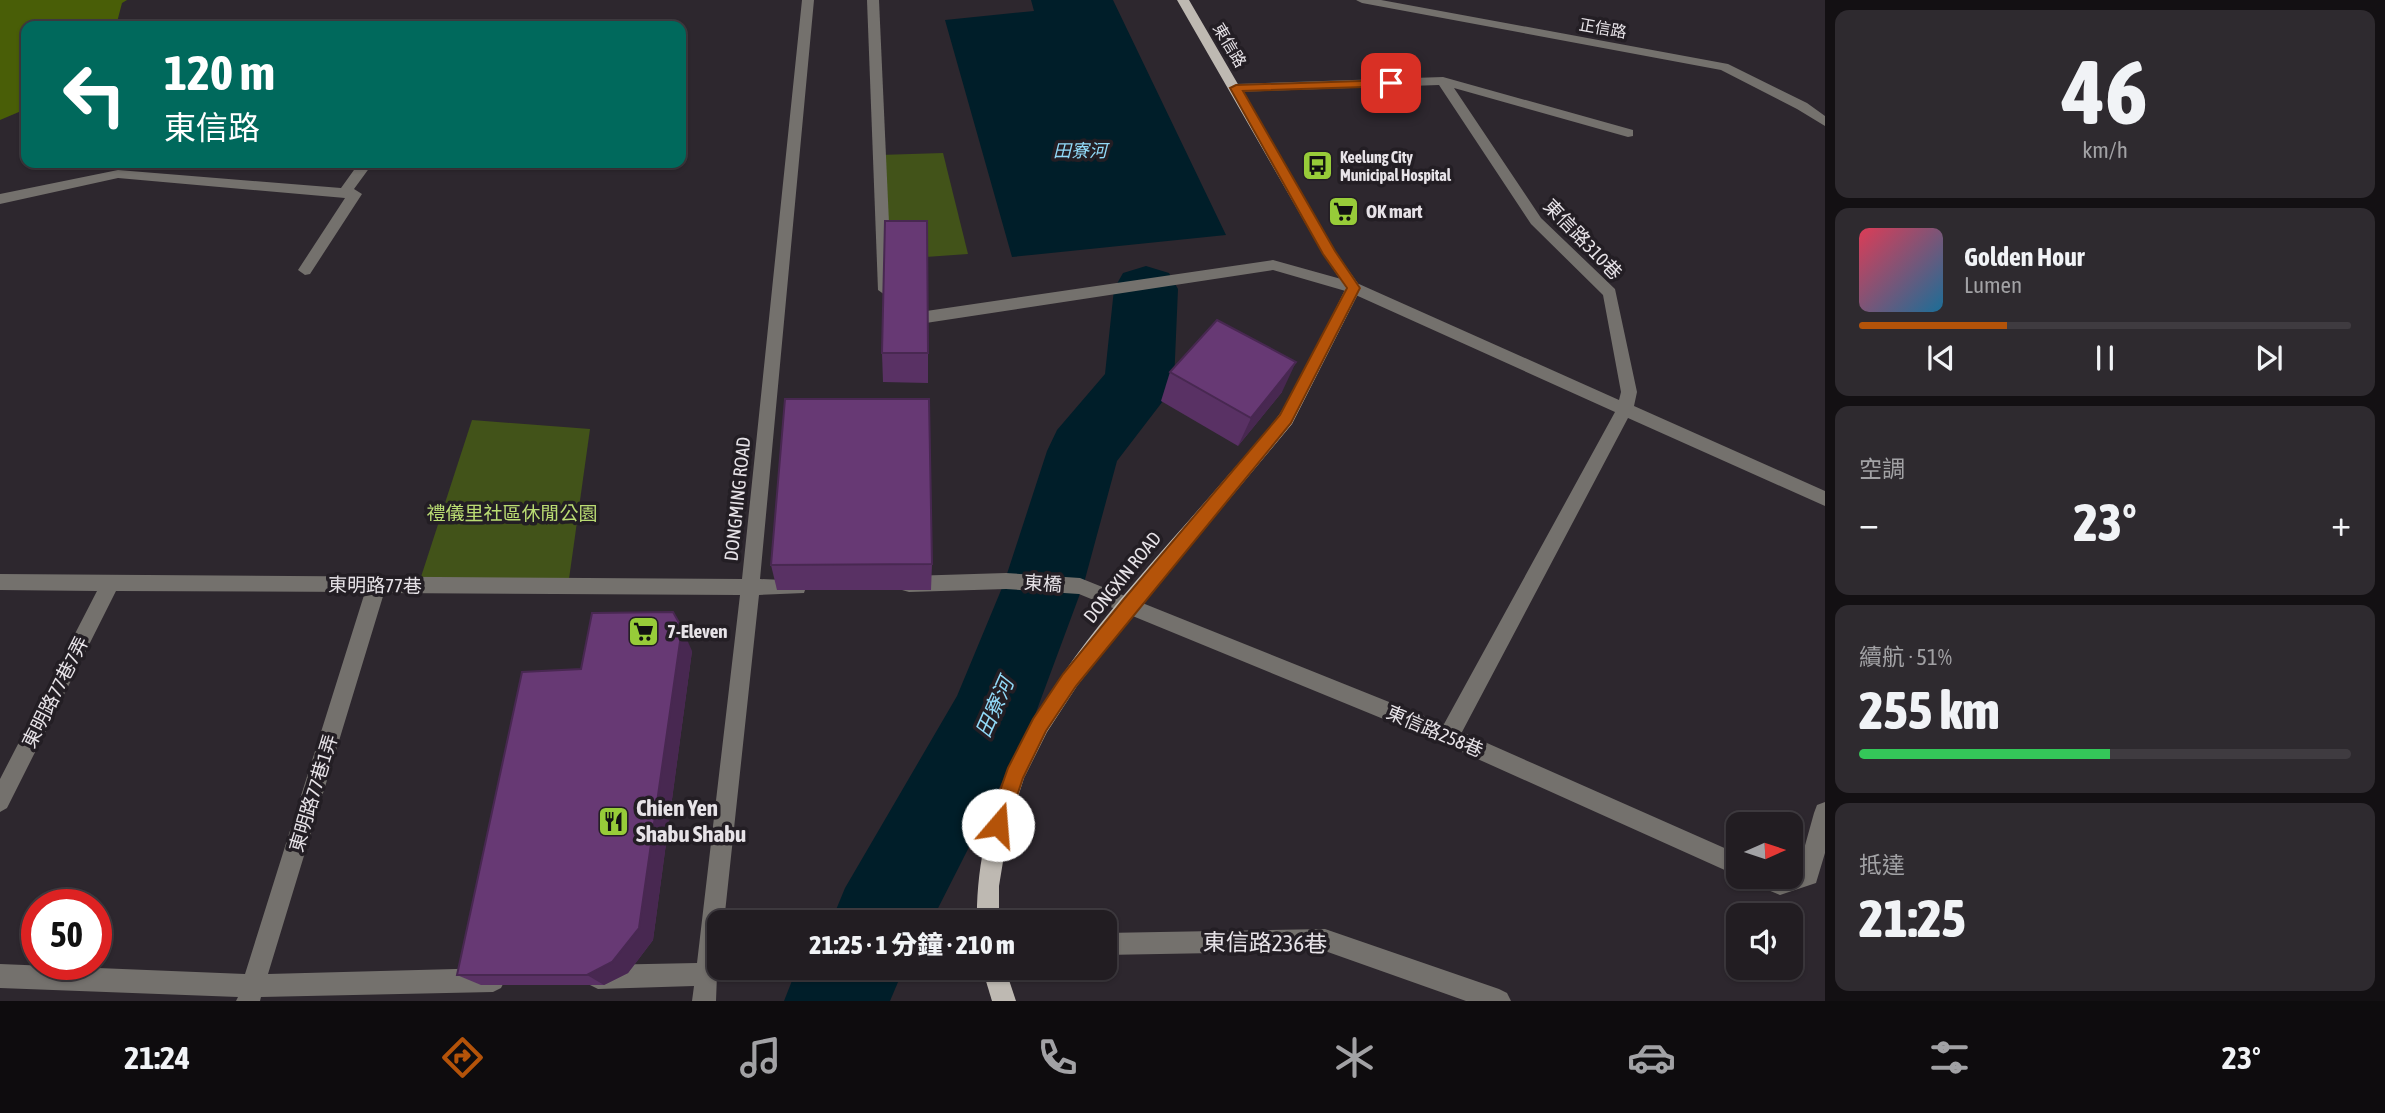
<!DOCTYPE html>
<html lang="zh-TW">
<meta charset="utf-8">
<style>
body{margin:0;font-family:"Asap Condensed","Noto Sans TC",sans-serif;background:#2e2a2f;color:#f1f3f6;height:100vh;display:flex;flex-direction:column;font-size:26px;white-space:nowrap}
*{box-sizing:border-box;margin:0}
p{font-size:23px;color:#a2a2a5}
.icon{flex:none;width:38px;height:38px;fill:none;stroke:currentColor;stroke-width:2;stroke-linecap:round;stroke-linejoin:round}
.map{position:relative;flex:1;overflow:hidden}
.side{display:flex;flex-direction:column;gap:10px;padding:10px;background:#131013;width:560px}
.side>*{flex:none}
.top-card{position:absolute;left:21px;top:21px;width:665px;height:147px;border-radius:14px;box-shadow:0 2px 5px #0004,0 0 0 2px #3f3b40;background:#00695c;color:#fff;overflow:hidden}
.needle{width:46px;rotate:87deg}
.buttons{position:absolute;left:1726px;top:812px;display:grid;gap:14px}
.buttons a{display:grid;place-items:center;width:77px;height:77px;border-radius:14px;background:#221d22;box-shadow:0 2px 5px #0004,0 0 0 2px #3f3b40;font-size:35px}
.speed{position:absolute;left:21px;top:889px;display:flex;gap:14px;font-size:35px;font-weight:700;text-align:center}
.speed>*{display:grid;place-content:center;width:91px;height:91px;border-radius:50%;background:#221d22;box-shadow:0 2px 5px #0004,0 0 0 2px #3f3b40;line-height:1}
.speed .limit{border:10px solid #d22;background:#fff;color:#111}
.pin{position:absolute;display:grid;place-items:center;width:60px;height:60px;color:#fff;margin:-30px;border-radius:14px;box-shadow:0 4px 10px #0006}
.me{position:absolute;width:77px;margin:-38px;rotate:18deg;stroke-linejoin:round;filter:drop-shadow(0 0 5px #0008)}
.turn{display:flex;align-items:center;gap:24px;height:147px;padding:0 28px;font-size:32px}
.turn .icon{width:91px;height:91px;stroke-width:2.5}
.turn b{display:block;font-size:49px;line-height:60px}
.big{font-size:52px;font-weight:800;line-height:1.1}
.side .tile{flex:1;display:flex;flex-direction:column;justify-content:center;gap:10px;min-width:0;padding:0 24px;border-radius:14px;background:#2e2a2f}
.side .dial{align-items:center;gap:0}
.dial b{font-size:91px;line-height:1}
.song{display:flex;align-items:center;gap:21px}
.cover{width:84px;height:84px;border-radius:10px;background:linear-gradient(135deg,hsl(350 70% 55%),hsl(200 70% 35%))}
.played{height:7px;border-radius:4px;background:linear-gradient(90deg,#b45309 30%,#3f3b40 30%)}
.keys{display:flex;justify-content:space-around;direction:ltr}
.heat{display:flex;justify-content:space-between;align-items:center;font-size:38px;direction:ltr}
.charge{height:10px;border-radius:5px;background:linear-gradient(90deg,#34c759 51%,#3f3b40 0)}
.trip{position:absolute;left:707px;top:910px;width:410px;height:70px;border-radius:14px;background:#221d22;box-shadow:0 2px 5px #0004,0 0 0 2px #3f3b40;font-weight:800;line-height:70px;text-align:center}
.tab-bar{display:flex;height:112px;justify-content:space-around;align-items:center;background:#0e0c0e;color:#a2a2a5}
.tab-bar .icon{width:49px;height:49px}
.tab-bar .active{color:#b45309}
.tab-bar b{font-size:32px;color:#f1f3f6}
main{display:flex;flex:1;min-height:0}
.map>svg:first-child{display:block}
.green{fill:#425319}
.forest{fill:#495e07}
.water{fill:#001e29}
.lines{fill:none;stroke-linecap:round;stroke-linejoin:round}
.river{fill:#001e29;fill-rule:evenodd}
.minor{fill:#74716d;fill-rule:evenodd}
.major{fill:#beb9b2;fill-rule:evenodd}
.wall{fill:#593164}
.shaded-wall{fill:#482851}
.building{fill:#673974;stroke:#482851;stroke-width:2}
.route{fill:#b45309;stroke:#753606;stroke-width:2}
.labels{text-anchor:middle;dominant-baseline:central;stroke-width:7;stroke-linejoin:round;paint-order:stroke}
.far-street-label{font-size:16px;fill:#e7e3e8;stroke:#231e24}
.far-poi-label{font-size:16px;font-weight:bold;fill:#e7e3e8;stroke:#231e24;text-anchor:start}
.far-water-label{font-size:18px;font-style:italic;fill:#91d9f7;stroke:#231e24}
.poi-label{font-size:19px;font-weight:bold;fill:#e7e3e8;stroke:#231e24;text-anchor:start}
.street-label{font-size:19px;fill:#e7e3e8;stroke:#231e24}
.park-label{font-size:19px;fill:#badc73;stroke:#231e24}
.water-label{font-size:21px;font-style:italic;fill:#91d9f7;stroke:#231e24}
.near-poi-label{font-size:23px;font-weight:bold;fill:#e7e3e8;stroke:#231e24;text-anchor:start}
.near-street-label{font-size:23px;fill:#e7e3e8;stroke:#231e24}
</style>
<main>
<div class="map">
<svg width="1825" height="1001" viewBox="0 0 1825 1001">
<rect width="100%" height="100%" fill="#2d272e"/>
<g class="green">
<polygon points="943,153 968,254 883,260 879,155"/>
<polygon points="472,420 590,429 569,579 419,583"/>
</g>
<polygon class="forest" points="0,0 127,0 122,3 116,26 26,26 26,109 0,120"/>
<polygon class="water" points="1031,0 1113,0 1226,235 1012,257 945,20 1034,11"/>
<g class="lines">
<g class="river">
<polygon points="1146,266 1169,273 1178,289 1174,382 1163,401 1117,461 1084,583 1032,723 931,922 831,922 845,888 957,696 1004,583 1047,451 1057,430 1105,374 1114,289 1123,273"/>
<polygon points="797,968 904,968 890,1001 784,1001"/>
</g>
<g class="minor">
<polygon points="802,0 814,0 760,579 804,581 806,587 804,593 759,595 724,922 719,922 716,1001 692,1001 694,986 598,989 590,985 586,977 590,969 598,965 697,963 740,595 384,593 268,974 493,968 501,972 505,980 501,988 493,992 261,997 260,1001 236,1001 238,997 0,988 0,964 245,974 365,592 116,591 7,808 0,812 0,779 97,591 0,590 0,574 742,579"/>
<polygon points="867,0 879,0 892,290 885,295 878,290"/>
<polygon points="1356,0 1381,0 1728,64 1807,103 1825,116 1825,126 1797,109 1721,70 1362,3"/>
<polygon points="1443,77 1633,130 1633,136 1628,137 1454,88 1541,218 1615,289 1637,392 1634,406 1825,491 1825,506 1628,418 1462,732 1738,854 1738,876 1442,743 1079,594 1006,589 909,592 902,590 900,584 902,578 909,576 1006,573 1080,578 1444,724 1615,412 1349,292 1273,270 906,326 898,320 906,314 1273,260 1359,284 1619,400 1621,392 1603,295 1531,224 1439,85 1236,92 1230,88 1236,84"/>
<polygon points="359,163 373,163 354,189 362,194 310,274 305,275 298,270 345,198 118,178 0,204 0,194 118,170 341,188"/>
<polygon points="1825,802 1825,853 1816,883 1780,895 1756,885 1753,877 1790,877 1790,870 1799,867 1814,813 1817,805"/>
<polygon points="1325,929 1499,989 1507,993 1511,1001 1466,1001 1325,951 1104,955 1104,933"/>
</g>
<g class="major">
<path d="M1177,0H1189L1335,251L1361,288L1292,424L1137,610L1077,686L1047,732L1024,778L1009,825L999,886V922H977C974,740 1114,609 1224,480C1242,459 1263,438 1279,415C1288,403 1295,387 1302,373C1317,345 1332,317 1346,288L1323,254Z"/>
<polygon points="982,968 1005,968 1016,1001 992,1001"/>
</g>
</g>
<g class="wall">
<polygon points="882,353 928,353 928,383 883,382"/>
<polygon points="1170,372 1282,392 1238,446 1161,401"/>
<polygon points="932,564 931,590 777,590 771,565"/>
<polygon points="692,651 653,940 628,973 604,985 481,985 457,975 581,669"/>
</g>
<g class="shaded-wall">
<polygon points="1296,362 1282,392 1238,446 1251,418"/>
<polygon points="682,628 692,651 653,940 628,973 604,985 587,975"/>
</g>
<g class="building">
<polygon points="885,221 927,221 928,353 882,353"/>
<polygon points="1217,320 1296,362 1251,418 1170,372"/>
<polygon points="785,399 929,399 932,564 771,565"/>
<polygon points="673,612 682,628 639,928 612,962 587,975 457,975 522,672 581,669 592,613"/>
</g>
<polygon class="route" points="1391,80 1397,83 1395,86 1243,91 1335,251 1360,288 1291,423 1076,686 1046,731 1023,778 1005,832 998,834 991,832 988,825 1008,768 1033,719 1063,674 1124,599 1280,415 1347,288 1323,254 1230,88 1236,85"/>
<defs>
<symbol id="bus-square" viewBox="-11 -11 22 22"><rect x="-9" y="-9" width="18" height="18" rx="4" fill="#97cc39" stroke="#231e24"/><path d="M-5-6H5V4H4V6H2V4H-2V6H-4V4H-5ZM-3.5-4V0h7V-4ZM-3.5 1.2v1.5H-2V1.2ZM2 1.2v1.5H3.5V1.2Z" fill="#111"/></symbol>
<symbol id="supermarket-square" viewBox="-11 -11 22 22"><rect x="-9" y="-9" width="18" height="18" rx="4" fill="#97cc39" stroke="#231e24"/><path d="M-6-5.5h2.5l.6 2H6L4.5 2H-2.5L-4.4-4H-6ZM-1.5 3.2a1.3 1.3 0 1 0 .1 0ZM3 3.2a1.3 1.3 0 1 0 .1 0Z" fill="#111"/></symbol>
<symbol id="restaurant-square" viewBox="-11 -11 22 22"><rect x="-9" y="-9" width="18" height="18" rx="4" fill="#97cc39" stroke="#231e24"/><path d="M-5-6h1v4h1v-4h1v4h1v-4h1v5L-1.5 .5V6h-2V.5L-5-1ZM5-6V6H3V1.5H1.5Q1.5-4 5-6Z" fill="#111"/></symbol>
</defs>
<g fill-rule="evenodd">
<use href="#bus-square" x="1300" y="148" width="35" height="35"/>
<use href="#supermarket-square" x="1326" y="194" width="35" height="35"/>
<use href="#supermarket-square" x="626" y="614" width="35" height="35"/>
<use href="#restaurant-square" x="596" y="804" width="35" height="35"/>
</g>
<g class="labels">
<g class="far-street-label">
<text transform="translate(1603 28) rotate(10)">正信路</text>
<text transform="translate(1230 45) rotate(59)">東信路</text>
</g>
<g class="far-poi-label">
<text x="1340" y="157">Keelung City<tspan x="1340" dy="18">Municipal Hospital</tspan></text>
</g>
<g class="far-water-label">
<text x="1080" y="150">田寮河</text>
</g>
<g class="poi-label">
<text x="1366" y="211">OK mart</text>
<text x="667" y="631">7-Eleven</text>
</g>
<g class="street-label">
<text transform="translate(1583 239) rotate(46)">東信路310巷</text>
<text transform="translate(737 499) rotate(-84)">DONGMING ROAD</text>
<text transform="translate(1122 577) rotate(-51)">DONGXIN ROAD</text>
<text transform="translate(1043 583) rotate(4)">東橋</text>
<text transform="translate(375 585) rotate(1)">東明路77巷</text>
<text transform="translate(55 692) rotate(-63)">東明路77巷7弄</text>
<text transform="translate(1435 731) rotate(23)">東信路258巷</text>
<text transform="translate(313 793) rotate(-73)">東明路77巷1弄</text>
</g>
<g class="park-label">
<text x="512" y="513">禮儀里社區休閒公園</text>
</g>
<g class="water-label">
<text transform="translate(994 707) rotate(-66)">田寮河</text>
</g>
<g class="near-poi-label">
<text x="636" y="808">Chien Yen<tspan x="636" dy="26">Shabu Shabu</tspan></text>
</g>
<g class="near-street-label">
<text transform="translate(1265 943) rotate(1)">東信路236巷</text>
</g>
</g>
</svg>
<div class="buttons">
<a><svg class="needle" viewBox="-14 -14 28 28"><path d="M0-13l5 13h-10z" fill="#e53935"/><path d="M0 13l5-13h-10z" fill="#a2a2a5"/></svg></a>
<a><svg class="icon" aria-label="sound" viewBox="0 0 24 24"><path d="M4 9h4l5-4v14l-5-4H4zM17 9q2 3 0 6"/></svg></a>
</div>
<div class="speed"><div class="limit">50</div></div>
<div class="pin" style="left:1391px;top:83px;background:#d93025"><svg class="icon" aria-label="arrive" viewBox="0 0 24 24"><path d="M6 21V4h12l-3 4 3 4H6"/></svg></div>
<svg class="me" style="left:998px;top:825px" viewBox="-20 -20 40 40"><circle r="19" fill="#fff"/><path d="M0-13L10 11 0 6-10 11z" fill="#b45309"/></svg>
<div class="trip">21:25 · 1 分鐘 · 210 m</div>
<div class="top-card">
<div class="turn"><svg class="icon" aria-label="left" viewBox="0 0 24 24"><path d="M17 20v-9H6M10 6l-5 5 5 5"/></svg><div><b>120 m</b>東信路</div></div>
</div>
</div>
<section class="side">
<div class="tile dial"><b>46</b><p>km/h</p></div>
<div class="tile">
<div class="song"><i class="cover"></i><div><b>Golden Hour</b><p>Lumen</p></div></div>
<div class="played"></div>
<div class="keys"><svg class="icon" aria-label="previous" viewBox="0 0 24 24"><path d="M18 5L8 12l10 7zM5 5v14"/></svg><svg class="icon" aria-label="pause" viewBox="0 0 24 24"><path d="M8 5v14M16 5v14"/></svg><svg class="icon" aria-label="next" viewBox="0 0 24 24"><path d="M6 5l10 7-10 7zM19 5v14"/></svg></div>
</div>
<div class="tile"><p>空調</p>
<div class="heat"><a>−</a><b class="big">23°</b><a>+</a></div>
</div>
<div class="tile"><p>續航 · 51%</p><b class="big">255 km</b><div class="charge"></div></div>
<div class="tile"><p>抵達</p><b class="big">21:25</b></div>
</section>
</main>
<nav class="tab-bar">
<b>21:24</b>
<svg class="icon active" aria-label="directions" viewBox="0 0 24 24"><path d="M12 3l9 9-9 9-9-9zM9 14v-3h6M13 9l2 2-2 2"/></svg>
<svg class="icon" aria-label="music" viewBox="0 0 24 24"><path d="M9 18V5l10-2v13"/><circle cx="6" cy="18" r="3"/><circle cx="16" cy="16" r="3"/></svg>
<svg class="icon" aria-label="phone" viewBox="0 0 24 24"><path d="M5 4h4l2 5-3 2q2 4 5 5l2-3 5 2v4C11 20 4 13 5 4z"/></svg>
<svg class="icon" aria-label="climate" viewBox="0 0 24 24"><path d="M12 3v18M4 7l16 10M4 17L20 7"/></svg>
<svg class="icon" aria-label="car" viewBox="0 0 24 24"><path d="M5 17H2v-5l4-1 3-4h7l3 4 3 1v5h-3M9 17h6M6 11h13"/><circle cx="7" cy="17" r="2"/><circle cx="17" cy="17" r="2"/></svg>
<svg class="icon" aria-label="filters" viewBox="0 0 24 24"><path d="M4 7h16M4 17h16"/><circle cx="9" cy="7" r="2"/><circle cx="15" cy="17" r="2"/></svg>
<b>23°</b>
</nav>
